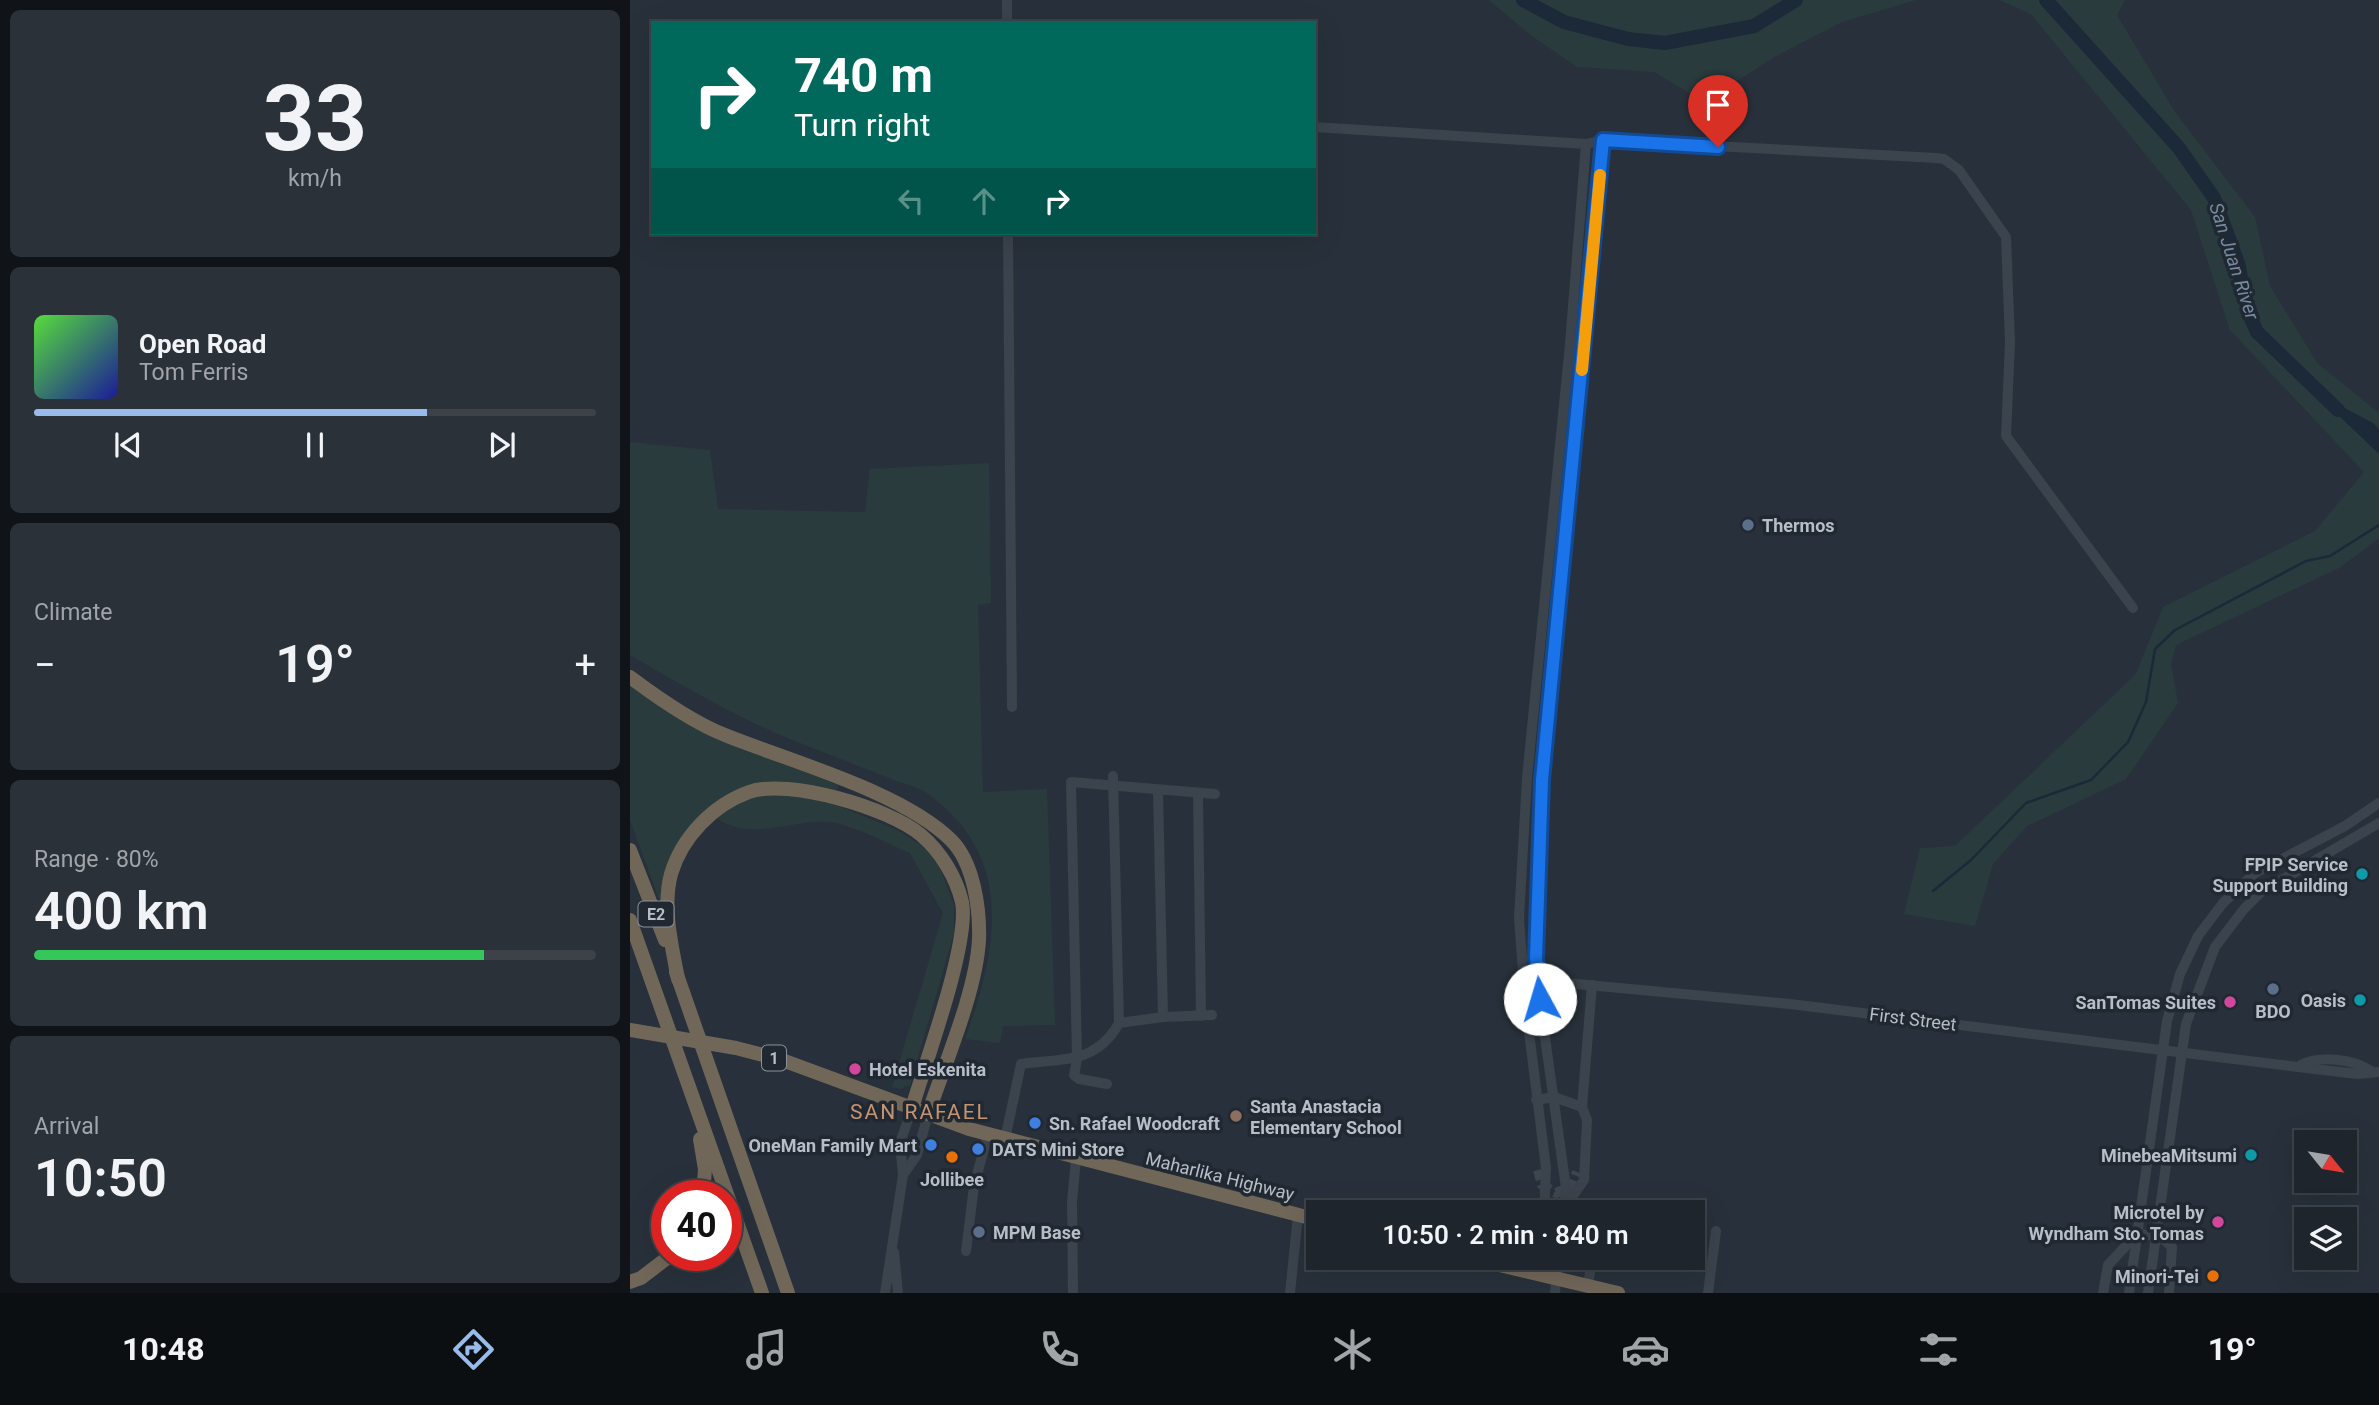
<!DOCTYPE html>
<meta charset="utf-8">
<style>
body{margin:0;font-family:Roboto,sans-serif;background:#2b3138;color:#f1f3f6;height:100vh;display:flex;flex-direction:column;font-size:26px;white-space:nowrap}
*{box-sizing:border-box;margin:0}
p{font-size:23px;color:#a1a5a9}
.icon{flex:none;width:38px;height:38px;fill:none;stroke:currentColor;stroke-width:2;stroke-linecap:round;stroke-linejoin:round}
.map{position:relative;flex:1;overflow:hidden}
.side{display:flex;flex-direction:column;gap:10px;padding:10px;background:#101418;width:630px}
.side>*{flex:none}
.top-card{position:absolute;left:21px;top:21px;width:665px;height:214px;border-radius:0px;box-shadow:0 7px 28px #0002,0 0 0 2px #3c4248;background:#00695c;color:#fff;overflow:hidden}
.needle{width:46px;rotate:120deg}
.tools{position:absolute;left:1664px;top:1130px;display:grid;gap:14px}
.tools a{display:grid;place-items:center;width:63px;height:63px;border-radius:0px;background:#1e252c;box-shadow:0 7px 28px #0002,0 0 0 2px #3c4248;font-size:35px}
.speed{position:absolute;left:21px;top:1180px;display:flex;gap:14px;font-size:35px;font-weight:700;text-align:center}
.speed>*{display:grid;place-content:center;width:91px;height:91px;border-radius:50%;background:#1e252c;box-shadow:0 7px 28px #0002,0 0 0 2px #3c4248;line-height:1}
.speed .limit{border:10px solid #d22;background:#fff;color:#111}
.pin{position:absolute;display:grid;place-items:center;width:60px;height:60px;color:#fff;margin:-72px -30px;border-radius:50% 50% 50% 0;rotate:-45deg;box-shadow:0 0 7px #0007}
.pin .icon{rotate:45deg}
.me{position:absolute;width:77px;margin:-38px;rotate:354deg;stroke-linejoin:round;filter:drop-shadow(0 0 5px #0008)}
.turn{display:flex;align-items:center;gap:24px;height:147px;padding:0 28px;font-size:32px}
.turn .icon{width:91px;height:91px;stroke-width:2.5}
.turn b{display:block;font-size:49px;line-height:60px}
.lanes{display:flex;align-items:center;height:66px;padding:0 28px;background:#0003;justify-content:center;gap:35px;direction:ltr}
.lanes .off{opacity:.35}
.big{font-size:52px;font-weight:600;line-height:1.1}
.side .tile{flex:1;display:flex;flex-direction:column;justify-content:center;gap:10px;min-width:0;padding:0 24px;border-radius:10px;background:#2b3138}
.side .dial{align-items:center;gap:0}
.dial b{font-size:91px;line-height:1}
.song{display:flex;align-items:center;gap:21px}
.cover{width:84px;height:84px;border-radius:10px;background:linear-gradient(135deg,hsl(110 70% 55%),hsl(240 70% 35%))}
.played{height:7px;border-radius:4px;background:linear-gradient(90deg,#99bbea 70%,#3c4248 70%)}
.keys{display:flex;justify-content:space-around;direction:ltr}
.heat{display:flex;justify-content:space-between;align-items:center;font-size:38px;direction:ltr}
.charge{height:10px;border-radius:5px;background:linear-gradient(90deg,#34c759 80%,#3c4248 0)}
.trip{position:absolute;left:676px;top:1200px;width:399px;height:70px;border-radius:0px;background:#1e252c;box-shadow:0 7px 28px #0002,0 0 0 2px #3c4248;font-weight:600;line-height:70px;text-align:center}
.menu{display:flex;height:112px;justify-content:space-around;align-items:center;background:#0c0f12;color:#a1a5a9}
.menu .icon{width:49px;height:49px}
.menu .active{color:#99bbea}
.menu b{font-size:32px;color:#f1f3f6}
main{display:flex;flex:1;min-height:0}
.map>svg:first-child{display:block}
.green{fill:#2a3b3d}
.water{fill:#1c2938}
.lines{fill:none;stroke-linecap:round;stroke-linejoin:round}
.stream{stroke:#1c2938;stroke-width:2.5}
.river{stroke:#1c2938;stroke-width:14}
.minor-tunnel{stroke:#3d4650;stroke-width:10;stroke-dasharray:10 5;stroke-linecap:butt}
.minor{stroke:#3b434c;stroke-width:10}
.highway{stroke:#716759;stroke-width:14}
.route-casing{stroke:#114b97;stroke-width:18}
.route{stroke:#1a73e8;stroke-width:12}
.slow{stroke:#f59e0b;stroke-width:12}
.service-dot{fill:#5c6f8a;stroke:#202831;stroke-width:2.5}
.culture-dot{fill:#0f9aa8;stroke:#202831;stroke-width:2.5}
.hotel-dot{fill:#d1479c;stroke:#202831;stroke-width:2.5}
.education-dot{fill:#8d6e63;stroke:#202831;stroke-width:2.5}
.shop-dot{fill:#3f7fe0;stroke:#202831;stroke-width:2.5}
.food-dot{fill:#e8710a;stroke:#202831;stroke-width:2.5}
.labels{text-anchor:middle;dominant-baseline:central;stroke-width:7;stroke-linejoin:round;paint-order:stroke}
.shield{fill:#202831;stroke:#8a919a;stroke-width:2}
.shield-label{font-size:16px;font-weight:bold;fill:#b7bec7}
.poi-label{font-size:18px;font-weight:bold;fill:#b7bec7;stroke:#202831;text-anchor:end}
.street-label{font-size:18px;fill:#b7bec7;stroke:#202831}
.water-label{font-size:19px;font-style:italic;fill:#7589a1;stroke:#202831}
.quarter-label{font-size:21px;letter-spacing:2px;fill:#c79472;stroke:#202831}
</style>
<main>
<section class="side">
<div class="tile dial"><b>33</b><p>km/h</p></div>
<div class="tile">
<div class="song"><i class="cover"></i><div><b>Open Road</b><p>Tom Ferris</p></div></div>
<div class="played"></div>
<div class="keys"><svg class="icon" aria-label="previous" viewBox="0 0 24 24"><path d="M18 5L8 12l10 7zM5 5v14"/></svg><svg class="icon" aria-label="pause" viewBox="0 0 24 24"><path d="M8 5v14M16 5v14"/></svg><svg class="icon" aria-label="next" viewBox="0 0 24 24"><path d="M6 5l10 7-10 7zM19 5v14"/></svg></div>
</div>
<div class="tile"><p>Climate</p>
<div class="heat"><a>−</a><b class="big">19°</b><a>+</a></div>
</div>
<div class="tile"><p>Range · 80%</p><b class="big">400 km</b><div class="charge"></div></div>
<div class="tile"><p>Arrival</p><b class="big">10:50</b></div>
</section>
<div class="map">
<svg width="1749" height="1293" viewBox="0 0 1749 1293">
<rect width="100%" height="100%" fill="#28313b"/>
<g class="green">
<polygon points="859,0 1286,0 1212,22 1146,56 1074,102 1024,72 947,67 902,36"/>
<polygon points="1369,0 1495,0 1487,15 1545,112 1625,217 1640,286 1687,363 1749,413 1749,538 1709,568 1546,645 1541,664 1548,703 1496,779 1397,826 1363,864 1345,926 1274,914 1290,848 1325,846 1506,674 1533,607 1685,531 1734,472 1600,330 1561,210 1401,14"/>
<path d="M0,442L80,450L88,509L235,512L240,469L359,463L361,603L348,605L353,792L417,789L425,1025L373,1026L370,1043L335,1039C367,951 387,858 298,794C289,787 275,784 264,780C230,766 194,753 160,739C104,716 52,685 0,655Z"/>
<polygon points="0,683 128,753 208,785 206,793 139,784 52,839 34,913 0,820"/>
<path d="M129,794L185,796L269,831L291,845L308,862L324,905V933L280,1085L270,1089L262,1087L313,913L280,853C258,844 220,823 198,822C158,820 123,842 86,818L106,803Z"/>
</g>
<polygon class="water" points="1694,397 1743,423 1749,429 1749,454 1706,413"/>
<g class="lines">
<polyline class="stream" points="1303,891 1341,860 1396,803 1461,780 1498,742 1516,702 1525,649 1545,630 1676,561 1700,556 1749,525"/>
<g class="river">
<polyline points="893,0 934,22 998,39 1035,43 1124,26 1166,0"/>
<polyline points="1416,0 1549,148 1584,198 1608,263 1619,314 1627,332 1708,410"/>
</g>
<polyline class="minor-tunnel" points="908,1170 912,1185 926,1193 941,1187 947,1172"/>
<g class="minor">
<polyline points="377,0 377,23"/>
<polyline points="684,127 956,144 973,140 1306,158 1314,159 1329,170 1376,237 1380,342 1376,436 1503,608"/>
<polyline points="378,233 382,707"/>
<polyline points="528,791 533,1017"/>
<polyline points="568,794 571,1016"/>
<polyline points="904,980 1160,1004 1684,1069 1728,1074 1749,1072"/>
<polyline points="489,1023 533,1017 582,1015"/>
<path d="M1671,1065C1690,1055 1723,1059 1741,1071"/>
<polyline points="477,1084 449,1079 444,1075 447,1059 441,782 585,794"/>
<polyline points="906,1100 924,1097 952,1107"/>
<path d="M375,1139L391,1064C430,1058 466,1065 489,1023L483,776"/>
<polyline points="273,1175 287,1155 298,1114"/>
<polyline points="936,1206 954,1180 957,1120 952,1107 962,985"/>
<polyline points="914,1213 916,1168 895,1000 889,918 897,778 940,344 956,144"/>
<polyline points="934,1213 936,1188 907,980 906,917 912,780 973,140"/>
<polyline points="336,1251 344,1186 358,1134"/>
<polyline points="264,1252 268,1293"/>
<polyline points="906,1273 909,1258"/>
<polyline points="958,1286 962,1258"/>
<polyline points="255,1293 273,1175 270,1143 282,1108"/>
<polyline points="443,1293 442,1202 446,1159"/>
<polyline points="660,1293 668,1215"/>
<polyline points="925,1293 928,1258"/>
<polyline points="1078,1293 1086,1231"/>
<polyline points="1473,1293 1478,1265 1507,1234 1530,1236 1542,1247 1539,1293"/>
<polyline points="1499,1293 1537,1021 1550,974 1568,936 1593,903 1625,873 1715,826 1749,803"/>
<polyline points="1518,1293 1556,1024 1585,947 1614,909 1631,892 1749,823"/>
</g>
<g class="highway">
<path d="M0,677C28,698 62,722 95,735C159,761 273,792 321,840C344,863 350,909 349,940C346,992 315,1063 298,1114"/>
<polyline points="0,850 35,940"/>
<polyline points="0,920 132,1293"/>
<polyline points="46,972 158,1293"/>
<path d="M48,979C42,946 32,908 41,874C52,837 83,805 119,792C158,778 259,808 291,835C311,852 326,877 332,902C340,943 295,1063 282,1108"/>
<polyline points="0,1030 106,1048 152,1060 339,1129 688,1220"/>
<polyline points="70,1139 75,1169 73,1195"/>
<polyline points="840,1258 988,1293"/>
<polyline points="0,1282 11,1278 41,1255"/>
</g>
</g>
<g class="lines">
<defs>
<polyline id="route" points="910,999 906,958 912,780 973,140 1088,147"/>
</defs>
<use href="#route" class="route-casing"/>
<use href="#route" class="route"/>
<polyline class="slow" points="952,370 970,175"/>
</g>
<g class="service-dot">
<circle cx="1118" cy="525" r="7"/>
<circle cx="1643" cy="989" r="7"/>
<circle cx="349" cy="1232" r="7"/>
</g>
<g class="culture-dot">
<circle cx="1732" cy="874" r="7"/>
<circle cx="1730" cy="1000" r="7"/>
<circle cx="1621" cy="1155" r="7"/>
</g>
<g class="hotel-dot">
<circle cx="1600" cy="1002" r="7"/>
<circle cx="225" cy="1069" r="7"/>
<circle cx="1588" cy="1222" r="7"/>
</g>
<circle class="education-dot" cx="606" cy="1116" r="7"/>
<g class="shop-dot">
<circle cx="405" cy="1123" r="7"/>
<circle cx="301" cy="1145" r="7"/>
<circle cx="348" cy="1149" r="7"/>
</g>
<g class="food-dot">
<circle cx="322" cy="1157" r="7"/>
<circle cx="1583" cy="1276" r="7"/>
</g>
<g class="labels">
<g class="shield">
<rect x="8.5" y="901.5" width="35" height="25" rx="5"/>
<rect x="132" y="1045.5" width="24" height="25" rx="5"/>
</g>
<g class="shield-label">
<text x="26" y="914">E2</text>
<text x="144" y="1058">1</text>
</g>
<g class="poi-label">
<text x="1132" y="525" text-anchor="start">Thermos</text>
<text x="1718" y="864">FPIP Service<tspan x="1718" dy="21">Support Building</tspan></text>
<text x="1716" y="1000">Oasis</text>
<text x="1586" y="1002">SanTomas Suites</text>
<text x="1643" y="1011" text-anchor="middle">BDO</text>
<text x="239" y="1069" text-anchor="start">Hotel Eskenita</text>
<text x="620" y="1106" text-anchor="start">Santa Anastacia<tspan x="620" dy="21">Elementary School</tspan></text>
<text x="419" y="1123" text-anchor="start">Sn. Rafael Woodcraft</text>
<text x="287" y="1145">OneMan Family Mart</text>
<text x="362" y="1149" text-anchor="start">DATS Mini Store</text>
<text x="1607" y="1155">MinebeaMitsumi</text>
<text x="322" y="1179" text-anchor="middle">Jollibee</text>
<text x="1574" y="1212">Microtel by<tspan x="1574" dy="21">Wyndham Sto. Tomas</tspan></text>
<text x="363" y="1232" text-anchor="start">MPM Base</text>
<text x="1569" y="1276">Minori-Tei</text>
</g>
<g class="street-label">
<text transform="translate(1283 1019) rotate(7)">First Street</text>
<text transform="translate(590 1176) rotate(14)">Maharlika Highway</text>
</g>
<g class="water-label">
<text transform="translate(1604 261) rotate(72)">San Juan River</text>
</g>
<g class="quarter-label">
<text x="290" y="1112">SAN RAFAEL</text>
</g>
</g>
</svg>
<div class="tools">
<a><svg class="needle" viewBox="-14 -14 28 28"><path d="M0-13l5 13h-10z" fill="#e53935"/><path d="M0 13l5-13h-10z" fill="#a1a5a9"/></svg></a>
<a><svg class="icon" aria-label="layers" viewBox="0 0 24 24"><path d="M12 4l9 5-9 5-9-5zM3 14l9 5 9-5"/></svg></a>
</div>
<div class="speed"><div class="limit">40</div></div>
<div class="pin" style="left:1088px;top:147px;background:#d93025"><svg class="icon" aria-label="arrive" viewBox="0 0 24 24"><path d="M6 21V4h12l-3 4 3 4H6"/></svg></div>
<svg class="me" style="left:910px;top:999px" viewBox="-20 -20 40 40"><circle r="19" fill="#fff"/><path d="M0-13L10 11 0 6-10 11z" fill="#1a73e8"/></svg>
<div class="trip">10:50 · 2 min · 840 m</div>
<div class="top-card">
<div class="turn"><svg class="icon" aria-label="right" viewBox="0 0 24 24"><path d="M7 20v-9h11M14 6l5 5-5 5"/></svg><div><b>740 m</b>Turn right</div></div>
<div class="lanes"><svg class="icon off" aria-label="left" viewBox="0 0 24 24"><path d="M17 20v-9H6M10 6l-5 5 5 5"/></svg><svg class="icon off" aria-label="ahead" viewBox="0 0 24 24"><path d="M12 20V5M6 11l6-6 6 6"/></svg><svg class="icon" aria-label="right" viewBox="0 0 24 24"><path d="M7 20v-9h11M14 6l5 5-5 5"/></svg></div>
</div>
</div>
</main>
<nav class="menu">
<b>10:48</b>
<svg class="icon active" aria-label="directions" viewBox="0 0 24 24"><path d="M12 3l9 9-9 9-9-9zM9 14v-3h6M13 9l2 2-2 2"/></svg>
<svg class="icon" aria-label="music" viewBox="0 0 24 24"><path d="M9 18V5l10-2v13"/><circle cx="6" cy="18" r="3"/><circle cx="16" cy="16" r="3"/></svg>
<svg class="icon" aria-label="phone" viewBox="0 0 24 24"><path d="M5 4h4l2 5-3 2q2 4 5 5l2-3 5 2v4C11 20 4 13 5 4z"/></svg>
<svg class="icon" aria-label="climate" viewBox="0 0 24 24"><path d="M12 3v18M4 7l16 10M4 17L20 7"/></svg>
<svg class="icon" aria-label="car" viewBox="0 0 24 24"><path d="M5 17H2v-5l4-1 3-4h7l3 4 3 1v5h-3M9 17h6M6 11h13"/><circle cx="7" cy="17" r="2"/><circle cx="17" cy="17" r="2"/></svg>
<svg class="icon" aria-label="filters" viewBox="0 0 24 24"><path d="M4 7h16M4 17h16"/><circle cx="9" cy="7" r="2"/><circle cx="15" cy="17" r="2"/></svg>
<b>19°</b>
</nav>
